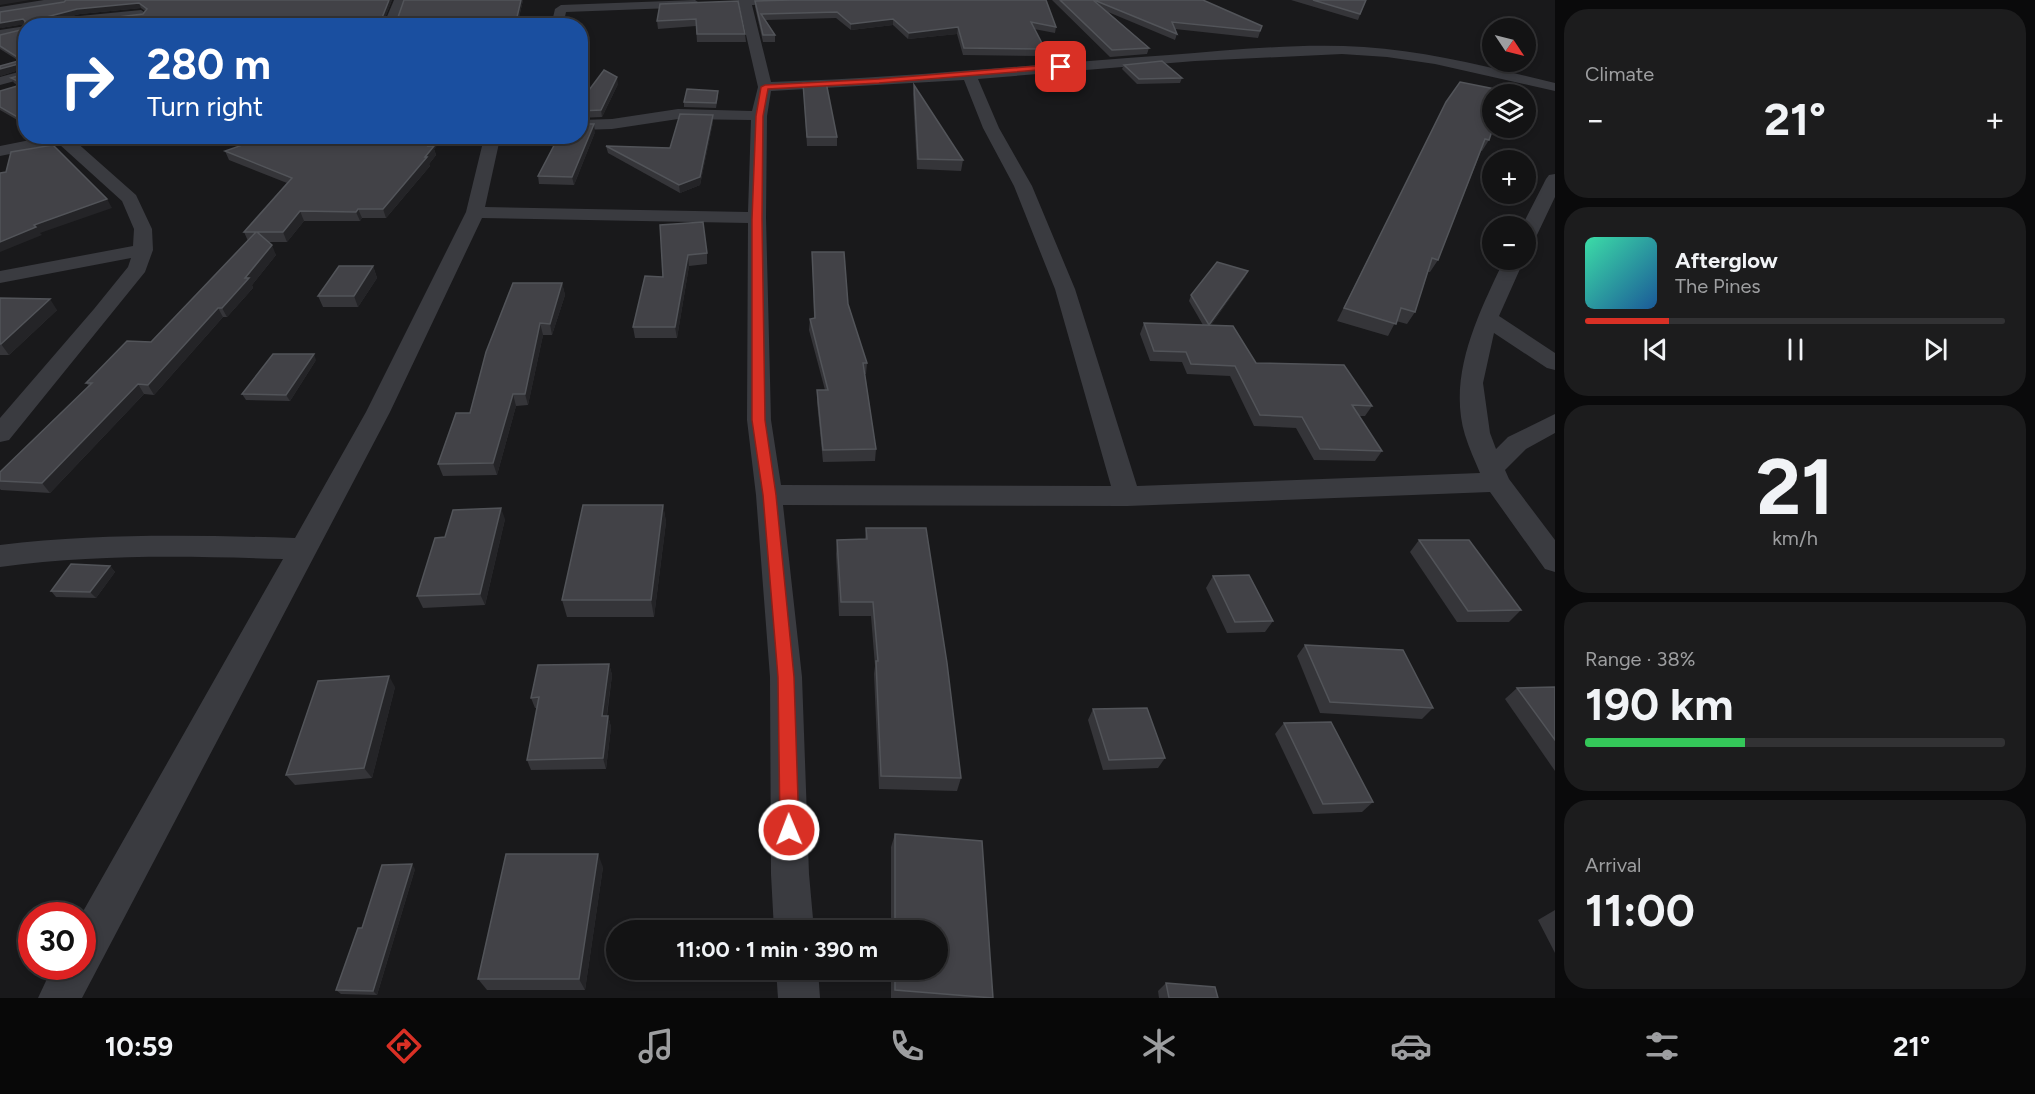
<!DOCTYPE html>
<meta charset="utf-8">
<style>
body{margin:0;font-family:Figtree,sans-serif;background:#1c1c1d;color:#f1f3f6;height:100vh;display:flex;flex-direction:column;font-size:22px;white-space:nowrap}
*{box-sizing:border-box;margin:0}
p{font-size:20px;color:#9d9ea0}
.icon{flex:none;width:33px;height:33px;fill:none;stroke:currentColor;stroke-width:2;stroke-linecap:round;stroke-linejoin:round}
.map{position:relative;flex:1;overflow:hidden}
.side{display:flex;flex-direction:column;gap:9px;padding:9px;background:#0a0a0b;width:480px}
.side>*{flex:none}
.hud{position:absolute;left:18px;top:18px;width:570px;height:126px;border-radius:24px;box-shadow:0 3px 9px #0003,0 0 0 2px #323234;background:#1a4fa0;color:#fff;overflow:hidden}
.needle{width:39px;rotate:125deg}
.controls{position:absolute;left:1482px;top:18px;display:grid;gap:12px}
.controls a{display:grid;place-items:center;width:54px;height:54px;border-radius:50%;background:#131314;box-shadow:0 3px 9px #0003,0 0 0 2px #323234;font-size:30px}
.speed{position:absolute;left:18px;top:902px;display:flex;gap:12px;font-size:30px;font-weight:700;text-align:center}
.speed>*{display:grid;place-content:center;width:78px;height:78px;border-radius:50%;background:#131314;box-shadow:0 3px 9px #0003,0 0 0 2px #323234;line-height:1}
.speed .limit{border:9px solid #d22;background:#fff;color:#111}
.pin{position:absolute;display:grid;place-items:center;width:51px;height:51px;color:#fff;margin:-26px;border-radius:12px;box-shadow:0 3px 9px #0006}
.me{position:absolute;width:66px;margin:-33px;rotate:359deg;stroke-linejoin:round;filter:drop-shadow(0 0 4px #0008)}
.turn{display:flex;align-items:center;gap:21px;height:126px;padding:0 30px;font-size:27px}
.turn .icon{width:78px;height:78px;stroke-width:2.5}
.turn b{display:block;font-size:42px;line-height:51px}
.big{font-size:45px;font-weight:700;line-height:1.1}
.side .tile{flex:1;display:flex;flex-direction:column;justify-content:center;gap:9px;min-width:0;padding:0 21px;border-radius:24px;background:#1c1c1d}
.side .dial{align-items:center;gap:0}
.dial b{font-size:78px;line-height:1}
.song{display:flex;align-items:center;gap:18px}
.cover{width:72px;height:72px;border-radius:9px;background:linear-gradient(135deg,hsl(160 70% 55%),hsl(210 70% 35%))}
.played{height:6px;border-radius:3px;background:linear-gradient(90deg,#d93025 20%,#323234 20%)}
.keys{display:flex;justify-content:space-around;direction:ltr}
.heat{display:flex;justify-content:space-between;align-items:center;font-size:33px;direction:ltr}
.charge{height:9px;border-radius:4px;background:linear-gradient(90deg,#34c759 38%,#323234 0)}
.trip{position:absolute;left:606px;top:920px;width:342px;height:60px;border-radius:30px;background:#131314;box-shadow:0 3px 9px #0003,0 0 0 2px #323234;font-weight:700;line-height:60px;text-align:center}
.menu{display:flex;height:96px;justify-content:space-around;align-items:center;background:#080808;color:#9d9ea0}
.menu .icon{width:42px;height:42px}
.menu .active{color:#d93025}
.menu b{font-size:27px;color:#f1f3f6}
main{display:flex;flex:1;min-height:0}
.map>svg:first-child{display:block}
.lines{fill:none;stroke-linecap:round;stroke-linejoin:round}
.minor{fill:#3a3b40;fill-rule:evenodd}
.wall{fill:#353539;fill-rule:evenodd}
.shaded-wall{fill:#242427}
.building{fill:#424247;stroke:#525459;stroke-width:1.5;fill-rule:evenodd}
.route{fill:#d93025;stroke:#8d1f18;stroke-width:1.5}
</style>
<main>
<div class="map">
<svg width="1555" height="998" viewBox="0 0 1555 998">
<rect width="100%" height="100%" fill="#19191b"/>
<g class="lines">
<g class="minor">
<polygon points="44,0 72,0 66,4 0,15 0,7"/>
<polygon points="394,0 406,0 396,26 383,26"/>
<polygon points="695,0 701,4 699,7 566,12 563,26 551,26 555,9 561,5"/>
<path d="M738,0H798L792,4L752,5L771,82C904,78 1036,64 1169,55C1233,50 1299,43 1364,47C1428,51 1492,68 1555,83V91L1435,64L1387,57L1342,54L1195,61L978,79L999,128L1032,186L1075,289L1137,486L1480,473C1475,461 1469,448 1465,435C1447,375 1479,313 1504,260H1524L1499,316L1555,353V370L1547,368L1494,333L1483,383L1490,433L1496,449L1508,437L1555,414V433L1526,449L1505,470L1509,479L1555,540V572L1545,569L1490,492L1127,506L783,505L802,677L809,874L814,930H774L771,874L770,677L756,495L747,420L748,223L482,218L390,412L82,998H38L53,966H82L81,915L283,559C186,556 96,554 0,567V545C98,533 196,535 295,538L366,412L466,212L483,142L487,136H504L499,143L485,207L748,212L751,120L678,119L612,129L580,130V120L612,119L678,109L752,111L758,87ZM964,80L983,128L1014,186L1055,289L1111,486L781,485L771,420L766,218L767,116L771,91Z"/>
<polygon points="141,10 147,14 145,17 71,26 42,26 80,16"/>
<polygon points="26,26 26,34 0,38 0,30"/>
<polygon points="26,70 26,78 0,85 0,77"/>
<polygon points="50,136 86,136 75,141 136,195 152,229 153,250 145,272 9,440 0,442 0,418 94,309 128,267 131,258 0,283 0,271 133,246 134,229 122,201 59,144 0,156 0,146"/>
<polygon points="1555,174 1555,197 1536,237 1533,241 1526,243 1526,226 1522,226 1546,179 1549,175"/>
<polygon points="776,969 818,969 820,998 778,998"/>
</g>
</g>
<g class="wall">
<path d="M392,0L383,23H396L523,0L517,26H26V125L0,110V91L19,86L14,83L11,78L25,74V68L0,76L19,61L0,49V35L25,29V24L0,28L64,2ZM141,8L145,11L143,14L69,23H43L80,14Z"/>
<polygon points="1046,0 1056,27 1055,33 1034,29 1045,49 1043,56 963,55 957,34 908,39 893,25 851,30 836,18 766,20 775,35 775,42 763,42 755,7 755,1"/>
<polygon points="1052,0 1203,0 1262,26 1258,38 1175,29 1177,34 1175,40 1108,12 1149,48 1147,54 1110,57"/>
<polygon points="1291,0 1366,0 1358,20"/>
<polygon points="660,4 745,34 746,42 697,42 696,26 658,29 657,21"/>
<polygon points="1124,65 1182,78 1180,83 1137,84 1122,69"/>
<polygon points="803,83 837,137 837,146 807,146"/>
<polygon points="618,84 602,117 580,118 580,102"/>
<polygon points="914,85 963,160 961,171 917,169 913,94"/>
<polygon points="718,91 718,96 716,108 684,107 684,102"/>
<polygon points="1492,94 1489,140 1482,151 1481,151 1438,260 1430,272 1428,272 1415,312 1407,324 1396,321 1388,336 1337,321 1446,102"/>
<polygon points="713,115 713,122 700,185 680,193 608,153 606,146 670,148"/>
<polygon points="1494,128 1517,128 1514,132"/>
<polygon points="595,132 574,185 539,184 538,176"/>
<polygon points="268,136 445,136 434,149 436,155 429,164 430,166 386,218 362,218 360,221 304,221 287,242 268,242 276,255 252,285 253,288 227,317 223,317 154,395 144,394 50,493 1,490 0,489 0,472 89,386 86,383 151,342 248,241 244,232 287,183 229,160 225,151"/>
<polygon points="660,225 707,253 707,264 689,266 677,338 635,338 633,327 663,277"/>
<polygon points="812,252 848,304 867,363 866,374 865,374 876,449 875,461 823,462 817,402 817,390 825,390 809,330 810,319 814,318"/>
<polygon points="373,266 377,278 358,307 323,307 318,296"/>
<polygon points="1248,271 1245,277 1211,325 1256,363 1372,406 1365,416 1359,416 1382,451 1375,461 1314,460 1296,428 1254,426 1230,376 1187,374 1182,362 1150,361 1140,334 1144,323 1203,325 1189,301 1191,295"/>
<polygon points="562,283 565,295 552,335 543,335 528,405 516,406 497,475 443,476 438,464"/>
<polygon points="0,298 57,310 9,355 0,355"/>
<polygon points="316,360 290,401 246,400 242,394"/>
<polygon points="663,505 666,522 654,617 567,617 562,600"/>
<polygon points="505,519 485,605 423,608 417,596 445,537"/>
<polygon points="866,528 961,778 957,791 879,789 874,674 875,666 871,616 839,616 836,554 837,540 865,539"/>
<polygon points="1419,540 1521,610 1509,622 1457,622 1410,552"/>
<polygon points="110,566 115,572 96,598 56,597 51,591"/>
<polygon points="1213,576 1273,621 1265,632 1227,633 1206,588"/>
<polygon points="1305,645 1433,708 1422,719 1320,713 1297,656"/>
<polygon points="609,664 612,675 607,716 608,716 611,727 606,769 531,770 527,760 537,708 535,708 531,698"/>
<polygon points="395,687 372,778 295,785 286,775"/>
<polygon points="1555,687 1555,771 1505,699 1517,688"/>
<polygon points="1093,709 1165,758 1158,768 1103,770 1088,720"/>
<polygon points="1284,723 1373,802 1362,812 1313,814 1275,734"/>
<polygon points="895,834 993,998 891,998 891,969 938,969 938,930 891,930 891,847"/>
<polygon points="603,867 585,990 487,990 478,979"/>
<polygon points="415,869 377,995 341,994 336,990 362,928"/>
<polygon points="1555,910 1555,953 1538,920"/>
<polygon points="1166,983 1218,998 1159,998 1158,991"/>
</g>
<g class="shaded-wall">
<polygon points="0,0 30,0 0,5"/>
<polygon points="389,0 392,0 382,26 380,23"/>
<polygon points="521,0 523,0 517,26 515,26"/>
<polygon points="139,3 141,8 80,14 41,24 40,26 37,21 39,19 77,9"/>
<polygon points="23,19 26,24 0,28 0,23"/>
<polygon points="893,19 893,25 851,30 851,24"/>
<polygon points="958,27 957,34 908,39 909,33"/>
<polygon points="22,63 25,68 0,76 0,69"/>
<polygon points="617,77 618,84 602,117 601,110"/>
<polygon points="713,115 713,122 700,185 680,193 679,185"/>
<polygon points="594,124 595,132 574,185 572,177"/>
<polygon points="125,136 151,136 128,141"/>
<polygon points="435,136 445,136 434,149 436,155 429,164 430,166 386,218 383,209 425,157 428,146"/>
<polygon points="107,199 112,208 40,233 42,235 0,252 0,242 34,225"/>
<polygon points="358,209 362,218 360,221 356,212"/>
<polygon points="300,211 304,221 287,242 283,232"/>
<polygon points="272,245 276,255 252,285 253,288 227,317 222,308"/>
<polygon points="688,255 689,266 677,338 675,327"/>
<polygon points="373,266 377,278 358,307 354,296"/>
<polygon points="1248,271 1245,277 1207,331 1209,325"/>
<polygon points="562,283 565,295 552,335 550,324"/>
<polygon points="50,299 57,310 9,355 1,344"/>
<polygon points="218,308 223,317 154,395 148,385"/>
<polygon points="540,323 543,335 528,405 525,394"/>
<polygon points="314,354 316,360 290,401 286,395"/>
<polygon points="138,384 144,394 50,493 42,483"/>
<polygon points="513,394 516,406 497,475 493,463"/>
<polygon points="663,505 666,522 654,617 651,600"/>
<polygon points="501,508 505,519 485,605 480,594"/>
<polygon points="110,566 115,572 96,598 90,592"/>
<polygon points="609,664 612,675 605,727 602,716"/>
<polygon points="389,676 395,687 372,778 364,768"/>
<polygon points="608,716 611,727 606,769 603,758"/>
<polygon points="598,854 603,867 585,990 579,979"/>
<polygon points="412,864 415,869 377,995 373,991"/>
</g>
<g class="building">
<path d="M66,0H389L380,23H396L404,0H521L515,26H26V122L0,107V91L24,84L11,78L25,74V65L22,63L0,69V66L22,60L0,46V35L25,29V21L23,19L0,23V12L64,2ZM139,3L147,9L143,14L69,23H39L37,21L39,19L77,9Z"/>
<polygon points="792,0 1046,0 1056,27 1031,22 1045,49 964,48 958,27 909,33 893,19 851,24 837,12 761,14 775,35 763,35 755,1"/>
<polygon points="1060,0 1093,0 1149,48 1112,50"/>
<polygon points="1094,0 1203,0 1262,26 1260,31 1172,22 1177,34"/>
<polygon points="1313,0 1366,0 1360,14"/>
<polygon points="738,1 745,34 697,34 696,19 657,21 660,4"/>
<polygon points="1162,61 1182,78 1139,79 1124,65"/>
<polygon points="604,70 617,77 601,110 580,111 580,102"/>
<polygon points="826,82 837,137 807,137 803,83"/>
<polygon points="1460,82 1520,94 1492,94 1493,128 1489,140 1485,139 1438,260 1432,258 1415,312 1401,308 1396,324 1344,308 1446,102"/>
<polygon points="914,85 963,160 918,159"/>
<polygon points="687,89 718,91 716,103 684,102"/>
<polygon points="1526,96 1533,97 1526,113"/>
<polygon points="680,114 713,115 700,177 679,185 606,146 670,148"/>
<polygon points="580,124 594,124 572,177 538,176 559,136 580,136"/>
<polygon points="268,136 435,136 428,146 434,146 425,157 427,157 383,209 358,209 356,212 300,211 283,232 257,232 272,245 245,278 249,278 222,308 218,308 148,385 138,384 42,483 0,481 0,472 92,383 86,383 127,341 151,342 256,232 244,232 292,178 225,151"/>
<polygon points="53,145 107,199 34,225 36,227 0,242 0,173 6,172 11,152"/>
<polygon points="703,222 707,253 688,255 675,327 633,327 645,276 663,277 660,225"/>
<polygon points="812,252 844,252 848,304 867,363 863,363 876,449 823,450 817,390 828,390 810,319 815,318"/>
<polygon points="1217,262 1248,271 1209,325 1191,295"/>
<polygon points="339,266 373,266 354,296 318,296"/>
<polygon points="513,283 562,283 550,324 540,323 525,394 513,394 493,463 438,464 456,413 470,413 486,352"/>
<polygon points="0,298 50,299 1,344 0,344"/>
<polygon points="1144,323 1233,326 1256,363 1344,365 1372,406 1352,405 1382,451 1320,449 1302,417 1260,415 1235,366 1191,364 1186,352 1154,351"/>
<polygon points="273,354 314,354 286,395 242,394"/>
<polygon points="583,505 663,505 651,600 562,600"/>
<polygon points="501,508 480,594 417,596 435,538 445,537 453,510"/>
<polygon points="866,528 926,528 947,663 961,778 881,776 876,661 878,661 873,602 841,602 837,540 867,539"/>
<polygon points="1419,540 1469,540 1521,610 1468,611"/>
<polygon points="71,564 110,566 90,592 51,591"/>
<polygon points="1249,575 1273,621 1235,622 1213,576"/>
<polygon points="1305,645 1403,650 1433,708 1330,702"/>
<polygon points="609,664 602,716 608,716 603,758 527,760 539,697 531,698 538,665"/>
<polygon points="389,676 364,768 286,775 318,681"/>
<polygon points="1555,687 1555,740 1517,688"/>
<polygon points="1147,708 1165,758 1109,760 1093,709"/>
<polygon points="1331,722 1373,802 1323,804 1284,723"/>
<polygon points="895,834 982,841 993,998 895,990 895,969 938,969 938,930 895,930"/>
<polygon points="506,854 598,854 579,979 478,979"/>
<polygon points="412,864 373,991 336,990 358,928 362,928 382,865"/>
<polygon points="1166,983 1215,987 1218,998 1169,998"/>
</g>
<polygon class="route" points="1061,64 1063,68 879,83 768,89 763,116 762,219 765,420 776,495 794,677 799,830 796,837 789,839 783,837 780,830 778,677 763,495 752,420 752,219 756,116 761,87 765,85 879,79"/>
</svg>
<div class="controls">
<a><svg class="needle" viewBox="-14 -14 28 28"><path d="M0-13l5 13h-10z" fill="#e53935"/><path d="M0 13l5-13h-10z" fill="#9d9ea0"/></svg></a>
<a><svg class="icon" aria-label="layers" viewBox="0 0 24 24"><path d="M12 4l9 5-9 5-9-5zM3 14l9 5 9-5"/></svg></a>
<a>+</a>
<a>−</a>
</div>
<div class="speed"><div class="limit">30</div></div>
<div class="pin" style="left:1061px;top:67px;background:#d93025"><svg class="icon" aria-label="arrive" viewBox="0 0 24 24"><path d="M6 21V4h12l-3 4 3 4H6"/></svg></div>
<svg class="me" style="left:789px;top:830px" viewBox="-20 -20 40 40"><circle r="17" fill="#d93025" stroke="#fff" stroke-width="3"/><path d="M0-11L8 9 0 5-8 9z" fill="#fff"/></svg>
<div class="trip">11:00 · 1 min · 390 m</div>
<div class="hud">
<div class="turn"><svg class="icon" aria-label="right" viewBox="0 0 24 24"><path d="M7 20v-9h11M14 6l5 5-5 5"/></svg><div><b>280 m</b>Turn right</div></div>
</div>
</div>
<section class="side">
<div class="tile"><p>Climate</p>
<div class="heat"><a>−</a><b class="big">21°</b><a>+</a></div>
</div>
<div class="tile">
<div class="song"><i class="cover"></i><div><b>Afterglow</b><p>The Pines</p></div></div>
<div class="played"></div>
<div class="keys"><svg class="icon" aria-label="previous" viewBox="0 0 24 24"><path d="M18 5L8 12l10 7zM5 5v14"/></svg><svg class="icon" aria-label="pause" viewBox="0 0 24 24"><path d="M8 5v14M16 5v14"/></svg><svg class="icon" aria-label="next" viewBox="0 0 24 24"><path d="M6 5l10 7-10 7zM19 5v14"/></svg></div>
</div>
<div class="tile dial"><b>21</b><p>km/h</p></div>
<div class="tile"><p>Range · 38%</p><b class="big">190 km</b><div class="charge"></div></div>
<div class="tile"><p>Arrival</p><b class="big">11:00</b></div>
</section>
</main>
<nav class="menu">
<b>10:59</b>
<svg class="icon active" aria-label="directions" viewBox="0 0 24 24"><path d="M12 3l9 9-9 9-9-9zM9 14v-3h6M13 9l2 2-2 2"/></svg>
<svg class="icon" aria-label="music" viewBox="0 0 24 24"><path d="M9 18V5l10-2v13"/><circle cx="6" cy="18" r="3"/><circle cx="16" cy="16" r="3"/></svg>
<svg class="icon" aria-label="phone" viewBox="0 0 24 24"><path d="M5 4h4l2 5-3 2q2 4 5 5l2-3 5 2v4C11 20 4 13 5 4z"/></svg>
<svg class="icon" aria-label="climate" viewBox="0 0 24 24"><path d="M12 3v18M4 7l16 10M4 17L20 7"/></svg>
<svg class="icon" aria-label="car" viewBox="0 0 24 24"><path d="M5 17H2v-5l4-1 3-4h7l3 4 3 1v5h-3M9 17h6M6 11h13"/><circle cx="7" cy="17" r="2"/><circle cx="17" cy="17" r="2"/></svg>
<svg class="icon" aria-label="filters" viewBox="0 0 24 24"><path d="M4 7h16M4 17h16"/><circle cx="9" cy="7" r="2"/><circle cx="15" cy="17" r="2"/></svg>
<b>21°</b>
</nav>
